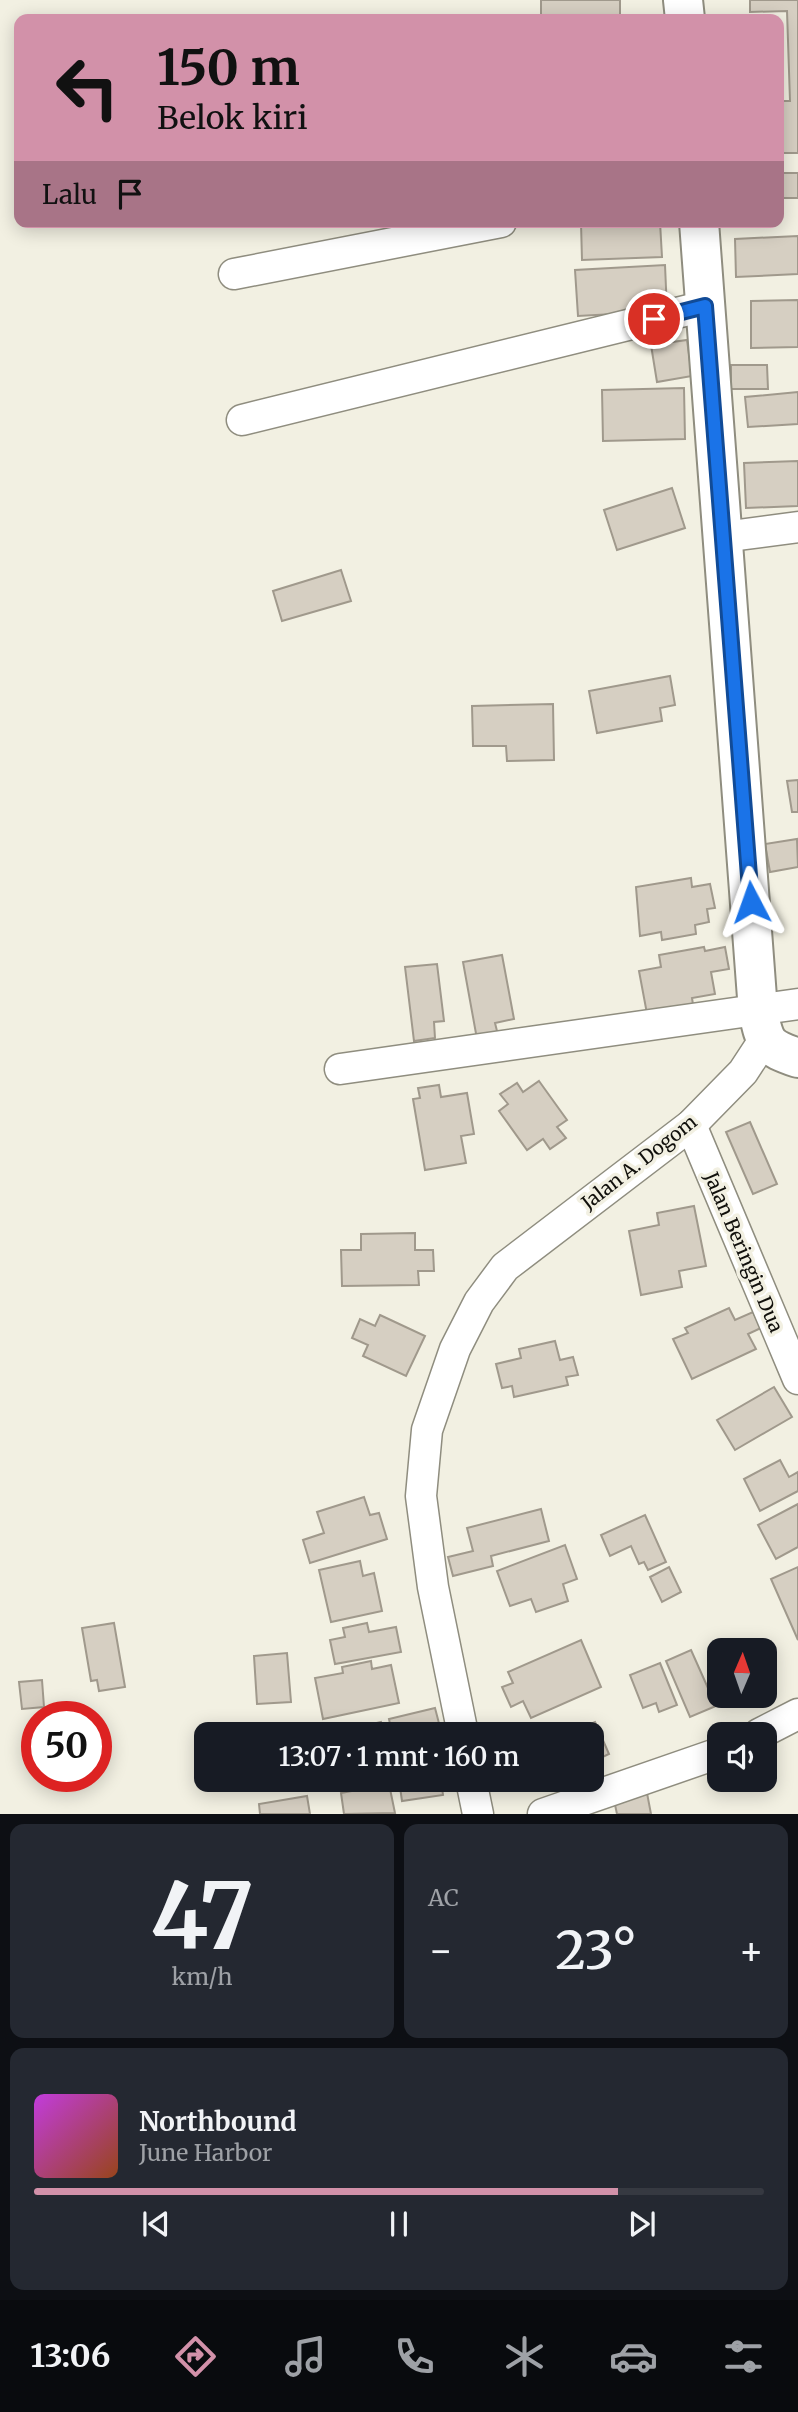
<!DOCTYPE html>
<html lang="id">
<meta charset="utf-8">
<style>
body{margin:0;font-family:Merriweather,serif;background:#242831;color:#f1f3f6;height:100vh;display:flex;flex-direction:column;font-size:26px;white-space:nowrap}
*{box-sizing:border-box;margin:0}
p{font-size:23px;color:#9ea1a6}
.icon{flex:none;width:38px;height:38px;fill:none;stroke:currentColor;stroke-width:2;stroke-linecap:round;stroke-linejoin:round}
.map{position:relative;height:1814px;overflow:hidden}
.details{display:flex;flex-direction:column;gap:10px;padding:10px;background:#0d0f14;flex:1}
.details>*{flex:none}
.top-card{position:absolute;left:14px;top:14px;width:770px;height:214px;border-radius:14px;box-shadow:0 4px 18px #0003;background:#d291a9;color:#111;overflow:hidden}
.needle{width:46px;rotate:2deg}
.fabs{position:absolute;left:707px;top:1638px;display:grid;gap:14px}
.fabs a{display:grid;place-items:center;width:70px;height:70px;border-radius:14px;background:#171b24;box-shadow:0 4px 18px #0003;font-size:35px}
.speed{position:absolute;left:21px;top:1701px;display:flex;gap:14px;font-size:35px;font-weight:700;text-align:center}
.speed>*{display:grid;place-content:center;width:91px;height:91px;border-radius:50%;background:#171b24;box-shadow:0 4px 18px #0003;line-height:1}
.speed .limit{border:10px solid #d22;background:#fff;color:#111}
.pin{position:absolute;display:grid;place-items:center;width:60px;height:60px;color:#fff;margin:-30px;border:4px solid #fff;border-radius:50%;box-shadow:0 2px 7px #0007}
.me{position:absolute;width:77px;margin:-38px;rotate:356deg;stroke-linejoin:round;filter:drop-shadow(0 0 5px #0008)}
.turn{display:flex;align-items:center;gap:24px;height:147px;padding:0 28px;font-size:32px}
.turn .icon{width:91px;height:91px;stroke-width:2.5}
.turn b{display:block;font-size:49px;line-height:60px}
.then{display:flex;align-items:center;height:66px;padding:0 28px;background:#0003;gap:14px;font-size:26px}
.big{font-size:52px;font-weight:600;line-height:1.1}
.details .widget{flex:1;display:flex;flex-direction:column;justify-content:center;gap:10px;min-width:0;padding:0 24px;border-radius:14px;background:#242831}
.details .dial{align-items:center;gap:0}
.dial b{font-size:91px;line-height:1}
.song{display:flex;align-items:center;gap:21px}
.cover{width:84px;height:84px;border-radius:10px;background:linear-gradient(135deg,hsl(290 70% 55%),hsl(20 70% 35%))}
.played{height:7px;border-radius:4px;background:linear-gradient(90deg,#d291a9 80%,#363941 80%)}
.keys{display:flex;justify-content:space-around;direction:ltr}
.heat{display:flex;justify-content:space-between;align-items:center;font-size:38px;direction:ltr}
.details .tiles{flex:1;display:grid;gap:10px;grid-template-columns:1fr 1fr}
.widget:last-child{grid-column:span 2}
.trip{position:absolute;left:194px;top:1722px;width:410px;height:70px;border-radius:14px;background:#171b24;box-shadow:0 4px 18px #0003;font-weight:600;line-height:70px;text-align:center}
.dock{display:flex;height:112px;justify-content:space-around;align-items:center;background:#090b0e;color:#9ea1a6}
.dock .icon{width:49px;height:49px}
.dock .selected{color:#d291a9}
.dock b{font-size:32px;color:#f1f3f6}
.map>svg:first-child{display:block}
.building{fill:#d6cfc2;stroke:#a0998c;stroke-width:2}
.lines{fill:none;stroke-linecap:round;stroke-linejoin:round}
.street-casing{stroke:#8f8d7f;stroke-width:33}
.secondary-casing{stroke:#8f8d7f;stroke-width:42}
.street{stroke:#fff;stroke-width:30}
.secondary{stroke:#fff;stroke-width:38}
.route-casing{stroke:#114b97;stroke-width:18}
.route{stroke:#1a73e8;stroke-width:12}
.labels{text-anchor:middle;dominant-baseline:central;stroke-width:7;stroke-linejoin:round;paint-order:stroke}
.street-label{font-size:19px;fill:#100f0b;stroke:#f2f0e2}
</style>
<div class="map">
<svg width="798" height="1814" viewBox="0 0 798 1814">
<rect width="100%" height="100%" fill="#f2f0e2"/>
<g class="building">
<rect x="541" y="0" width="79" height="19"/>
<polygon points="750,0 798,0 798,153 779,153 779,101 790,101 787,11 750,12"/>
<rect x="779" y="173" width="19" height="25"/>
<polygon points="660,222 662,257 582,260 581,223"/>
<polygon points="798,236 798,274 736,277 735,239"/>
<polygon points="665,265 667,311 578,316 575,270"/>
<polygon points="798,300 798,347 751,348 751,301"/>
<polygon points="687,340 692,376 657,382 651,345"/>
<polygon points="731,365 767,365 768,389 731,389"/>
<polygon points="684,388 685,439 603,441 602,390"/>
<polygon points="798,392 798,424 748,427 745,397"/>
<polygon points="798,461 798,506 746,508 744,463"/>
<polygon points="672,488 685,528 617,550 604,510"/>
<polygon points="341,570 351,601 282,621 273,591"/>
<polygon points="670,676 675,705 660,708 662,721 597,733 589,691"/>
<polygon points="553,704 554,760 507,761 506,746 473,746 472,706"/>
<polygon points="798,780 798,812 792,812 787,781"/>
<polygon points="797,839 798,867 770,872 765,844"/>
<polygon points="691,878 692,887 710,884 715,908 707,909 709,922 695,925 696,934 662,940 661,932 640,936 636,887"/>
<polygon points="704,947 705,951 725,947 729,969 711,972 715,994 692,998 694,1011 648,1019 639,971 661,967 659,955"/>
<polygon points="502,955 514,1019 495,1023 498,1035 477,1039 463,962"/>
<polygon points="437,964 444,1021 434,1022 435,1038 414,1041 405,967"/>
<polygon points="539,1081 567,1120 557,1127 566,1138 550,1149 543,1139 527,1150 499,1111 508,1104 500,1094 517,1083 523,1092"/>
<polygon points="439,1085 441,1097 467,1093 474,1134 461,1136 466,1163 425,1170 413,1099 420,1098 418,1088"/>
<polygon points="750,1122 777,1184 753,1194 726,1132"/>
<polygon points="694,1206 706,1266 679,1271 682,1287 641,1295 629,1231 659,1225 657,1213"/>
<polygon points="415,1233 415,1250 433,1250 434,1271 418,1271 419,1285 342,1286 341,1250 361,1250 361,1234"/>
<polygon points="729,1308 735,1320 753,1312 761,1328 748,1334 756,1349 692,1379 673,1339 688,1333 685,1328"/>
<polygon points="380,1315 425,1336 406,1376 363,1356 368,1345 352,1338 360,1319 375,1326"/>
<polygon points="555,1341 560,1360 573,1357 578,1375 566,1377 568,1385 514,1397 512,1386 502,1388 496,1364 521,1358 519,1349"/>
<polygon points="774,1387 792,1417 735,1450 717,1420"/>
<polygon points="780,1460 789,1477 798,1472 798,1491 760,1511 744,1479"/>
<polygon points="364,1497 370,1515 379,1513 387,1539 310,1563 303,1540 324,1533 317,1512"/>
<polygon points="798,1504 798,1547 776,1559 758,1525"/>
<polygon points="541,1509 549,1541 491,1556 493,1566 453,1576 448,1557 473,1551 467,1528"/>
<polygon points="645,1515 666,1562 648,1570 644,1562 639,1564 631,1546 610,1556 601,1535"/>
<polygon points="565,1545 577,1579 563,1584 568,1601 536,1612 531,1599 510,1606 497,1571"/>
<polygon points="360,1561 363,1576 374,1573 382,1611 331,1622 319,1570"/>
<polygon points="669,1567 681,1592 662,1602 650,1577"/>
<polygon points="798,1567 798,1640 771,1579"/>
<polygon points="114,1623 125,1687 99,1691 97,1680 91,1681 82,1628"/>
<polygon points="367,1623 369,1632 396,1627 401,1652 335,1664 330,1640 345,1637 343,1628"/>
<polygon points="581,1640 601,1687 531,1718 523,1701 511,1707 502,1687 513,1683 508,1672"/>
<polygon points="691,1650 716,1706 690,1717 666,1661"/>
<polygon points="287,1653 291,1702 257,1704 254,1656"/>
<polygon points="371,1661 372,1669 391,1665 399,1703 323,1719 315,1678 343,1673 342,1667"/>
<polygon points="660,1663 677,1705 659,1712 656,1703 643,1708 630,1675"/>
<polygon points="42,1680 44,1707 22,1709 19,1682"/>
<polygon points="435,1708 441,1731 392,1734 389,1719"/>
<polygon points="381,1722 384,1734 303,1734 345,1724 346,1730"/>
<polygon points="595,1722 609,1754 592,1762 592,1734 567,1734"/>
<polygon points="399,1780 441,1780 443,1795 402,1801"/>
<polygon points="389,1784 395,1813 344,1814 341,1793"/>
<polygon points="647,1793 651,1814 617,1814 614,1800"/>
<polygon points="307,1796 310,1814 260,1814 259,1804"/>
</g>
<g class="lines">
<defs>
<g id="street">
<polyline points="234,274 501,222"/>
<polyline points="242,420 705,306"/>
<polyline points="723,537 798,527"/>
<polyline points="340,1069 798,1004"/>
<polyline points="691,1125 798,1379"/>
<polyline points="463,1734 433,1587 421,1496 427,1430 455,1349 479,1302 505,1267 691,1125 743,1072 764,1040"/>
<polyline points="759,1734 798,1714"/>
<polyline points="471,1780 478,1814"/>
<polyline points="543,1814 719,1753"/>
</g>
<g id="secondary">
<polyline points="683,0 685,19"/>
<path d="M699,222L758,1011C765,1044 766,1047 798,1058"/>
</g>
</defs>
<use href="#street" class="street-casing"/>
<use href="#secondary" class="secondary-casing"/>
<use href="#street" class="street"/>
<use href="#secondary" class="secondary"/>
</g>
<g class="lines">
<defs>
<polyline id="route" points="654,319 705,306 751,902"/>
</defs>
<use href="#route" class="route-casing"/>
<use href="#route" class="route"/>
</g>
<g class="labels">
<g class="street-label">
<text transform="translate(639 1162) rotate(-38)">Jalan A. Dogom</text>
<text transform="translate(744 1252) rotate(67)">Jalan Beringin Dua</text>
</g>
</g>
</svg>
<div class="fabs">
<a><svg class="needle" viewBox="-14 -14 28 28"><path d="M0-13l5 13h-10z" fill="#e53935"/><path d="M0 13l5-13h-10z" fill="#9ea1a6"/></svg></a>
<a><svg class="icon" aria-label="sound" viewBox="0 0 24 24"><path d="M4 9h4l5-4v14l-5-4H4zM17 9q2 3 0 6"/></svg></a>
</div>
<div class="speed"><div class="limit">50</div></div>
<div class="pin" style="left:654px;top:319px;background:#d93025"><svg class="icon" aria-label="arrive" viewBox="0 0 24 24"><path d="M6 21V4h12l-3 4 3 4H6"/></svg></div>
<svg class="me" style="left:751px;top:902px" viewBox="-20 -20 40 40"><path d="M0-17L14 15 0 8-14 15z" fill="#1a73e8" stroke="#fff" stroke-width="4"/></svg>
<div class="trip">13:07 · 1 mnt · 160 m</div>
<div class="top-card">
<div class="turn"><svg class="icon" aria-label="left" viewBox="0 0 24 24"><path d="M17 20v-9H6M10 6l-5 5 5 5"/></svg><div><b>150 m</b>Belok kiri</div></div>
<div class="then">Lalu<svg class="icon" aria-label="arrive" viewBox="0 0 24 24"><path d="M6 21V4h12l-3 4 3 4H6"/></svg></div>
</div>
</div>
<section class="details">
<div class="tiles">
<div class="widget dial"><b>47</b><p>km/h</p></div>
<div class="widget"><p>AC</p>
<div class="heat"><a>−</a><b class="big">23°</b><a>+</a></div>
</div>
<div class="widget">
<div class="song"><i class="cover"></i><div><b>Northbound</b><p>June Harbor</p></div></div>
<div class="played"></div>
<div class="keys"><svg class="icon" aria-label="previous" viewBox="0 0 24 24"><path d="M18 5L8 12l10 7zM5 5v14"/></svg><svg class="icon" aria-label="pause" viewBox="0 0 24 24"><path d="M8 5v14M16 5v14"/></svg><svg class="icon" aria-label="next" viewBox="0 0 24 24"><path d="M6 5l10 7-10 7zM19 5v14"/></svg></div>
</div>
</div>
</section>
<nav class="dock">
<b>13:06</b>
<svg class="icon selected" aria-label="directions" viewBox="0 0 24 24"><path d="M12 3l9 9-9 9-9-9zM9 14v-3h6M13 9l2 2-2 2"/></svg>
<svg class="icon" aria-label="music" viewBox="0 0 24 24"><path d="M9 18V5l10-2v13"/><circle cx="6" cy="18" r="3"/><circle cx="16" cy="16" r="3"/></svg>
<svg class="icon" aria-label="phone" viewBox="0 0 24 24"><path d="M5 4h4l2 5-3 2q2 4 5 5l2-3 5 2v4C11 20 4 13 5 4z"/></svg>
<svg class="icon" aria-label="climate" viewBox="0 0 24 24"><path d="M12 3v18M4 7l16 10M4 17L20 7"/></svg>
<svg class="icon" aria-label="car" viewBox="0 0 24 24"><path d="M5 17H2v-5l4-1 3-4h7l3 4 3 1v5h-3M9 17h6M6 11h13"/><circle cx="7" cy="17" r="2"/><circle cx="17" cy="17" r="2"/></svg>
<svg class="icon" aria-label="filters" viewBox="0 0 24 24"><path d="M4 7h16M4 17h16"/><circle cx="9" cy="7" r="2"/><circle cx="15" cy="17" r="2"/></svg>
</nav>
